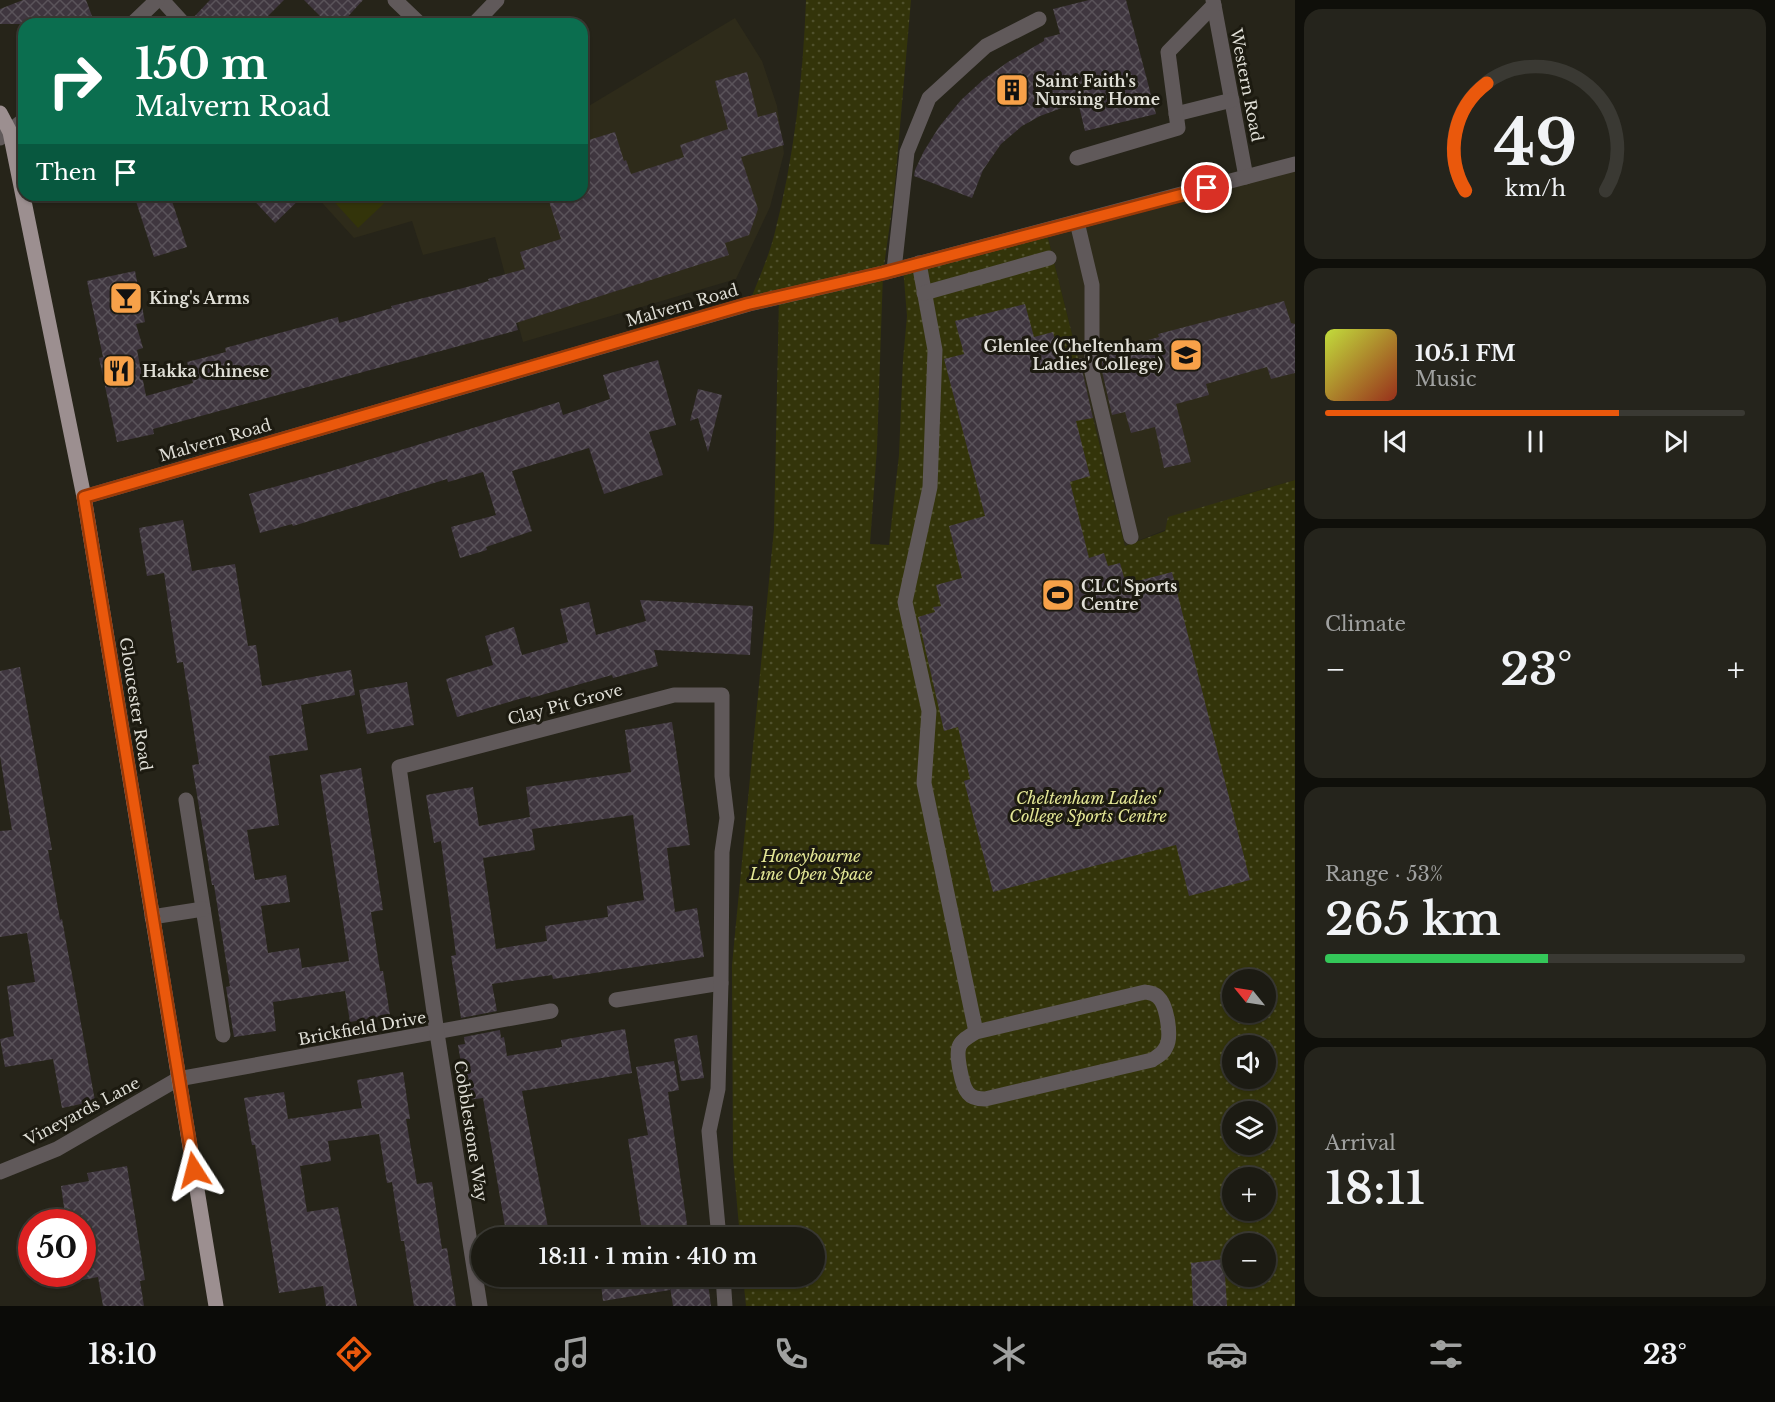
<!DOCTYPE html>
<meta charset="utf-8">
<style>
body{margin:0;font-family:"Libre Baskerville",serif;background:#25241c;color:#f1f3f6;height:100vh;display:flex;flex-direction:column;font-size:22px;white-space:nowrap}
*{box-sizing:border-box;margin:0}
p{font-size:20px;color:#a0a1a0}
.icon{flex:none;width:33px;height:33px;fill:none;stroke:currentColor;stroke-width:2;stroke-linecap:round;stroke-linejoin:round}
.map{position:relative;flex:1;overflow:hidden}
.details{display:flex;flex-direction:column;gap:9px;padding:9px;background:#0f0f0a;width:480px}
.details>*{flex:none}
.top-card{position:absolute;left:18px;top:18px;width:570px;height:183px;border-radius:18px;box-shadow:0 2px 4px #0004,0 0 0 2px #3a3933;background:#0b6e4f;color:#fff;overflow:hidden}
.needle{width:39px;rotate:300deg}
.tools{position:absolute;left:1222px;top:969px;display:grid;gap:12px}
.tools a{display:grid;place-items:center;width:54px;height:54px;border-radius:50%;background:#1c1b13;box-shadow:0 2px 4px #0004,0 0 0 2px #3a3933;font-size:30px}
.speed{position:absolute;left:18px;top:1209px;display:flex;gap:12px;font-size:30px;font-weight:700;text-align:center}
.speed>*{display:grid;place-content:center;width:78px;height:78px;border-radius:50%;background:#1c1b13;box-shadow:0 2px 4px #0004,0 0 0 2px #3a3933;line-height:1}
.speed .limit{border:9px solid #d22;background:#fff;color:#111}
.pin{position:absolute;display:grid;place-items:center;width:51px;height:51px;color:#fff;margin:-26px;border:3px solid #fff;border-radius:50%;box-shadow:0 2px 6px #0007}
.me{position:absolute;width:66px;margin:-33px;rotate:351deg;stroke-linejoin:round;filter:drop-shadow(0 0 4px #0008)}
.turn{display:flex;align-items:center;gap:21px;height:126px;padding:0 18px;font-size:27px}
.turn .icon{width:78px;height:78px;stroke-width:2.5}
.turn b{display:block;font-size:42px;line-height:51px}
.then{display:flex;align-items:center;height:57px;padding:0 18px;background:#0003;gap:12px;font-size:22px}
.big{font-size:45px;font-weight:600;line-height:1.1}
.details .tile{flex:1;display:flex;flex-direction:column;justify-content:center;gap:9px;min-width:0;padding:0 21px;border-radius:18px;background:#25241c}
.details .dial{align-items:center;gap:0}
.dial svg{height:156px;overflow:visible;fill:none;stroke:#3a3933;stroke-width:7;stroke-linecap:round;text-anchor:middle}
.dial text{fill:#f1f3f6;stroke:none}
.song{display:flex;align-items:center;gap:18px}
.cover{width:72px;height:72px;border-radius:9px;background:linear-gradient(135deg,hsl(70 70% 55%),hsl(10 70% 35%))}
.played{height:6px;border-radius:3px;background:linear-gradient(90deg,#ea580c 70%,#3a3933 70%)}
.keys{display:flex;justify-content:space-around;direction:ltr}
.heat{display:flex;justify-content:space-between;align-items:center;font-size:33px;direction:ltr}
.charge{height:9px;border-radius:4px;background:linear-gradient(90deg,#34c759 53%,#3a3933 0)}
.trip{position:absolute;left:471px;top:1227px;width:354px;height:60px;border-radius:30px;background:#1c1b13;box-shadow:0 2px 4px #0004,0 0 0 2px #3a3933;font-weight:600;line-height:60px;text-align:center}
.dock{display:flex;height:96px;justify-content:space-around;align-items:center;background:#0b0b08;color:#a0a1a0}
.dock .icon{width:42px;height:42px}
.dock .current{color:#ea580c}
.dock b{font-size:27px;color:#f1f3f6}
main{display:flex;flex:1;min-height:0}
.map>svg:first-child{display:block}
.built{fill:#2e2b1a}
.grass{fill:#33340a}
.park{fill:url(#park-dots);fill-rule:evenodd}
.building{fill:url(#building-cross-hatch);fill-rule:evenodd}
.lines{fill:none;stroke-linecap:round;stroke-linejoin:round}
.minor{stroke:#60595a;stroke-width:15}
.major{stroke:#9c8f90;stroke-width:15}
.route-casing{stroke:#983908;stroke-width:15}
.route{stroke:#ea580c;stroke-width:10}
.labels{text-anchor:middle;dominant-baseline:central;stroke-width:6;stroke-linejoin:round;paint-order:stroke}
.poi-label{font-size:16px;font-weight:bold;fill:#dfded6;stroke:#1c1a10;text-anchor:start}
.street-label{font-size:16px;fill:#dfded6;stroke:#1c1a10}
.park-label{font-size:16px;font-style:italic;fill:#e4e796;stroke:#1c1a10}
</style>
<main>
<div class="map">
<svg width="1295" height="1306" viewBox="0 0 1295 1306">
<defs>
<pattern id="park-dots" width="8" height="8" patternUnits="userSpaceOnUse" patternTransform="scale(1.5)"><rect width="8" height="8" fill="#33340a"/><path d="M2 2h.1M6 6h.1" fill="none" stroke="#50512d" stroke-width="1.8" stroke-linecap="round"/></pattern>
<pattern id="building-cross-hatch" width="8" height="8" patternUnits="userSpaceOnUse" patternTransform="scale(1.5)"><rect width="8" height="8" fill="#3f363f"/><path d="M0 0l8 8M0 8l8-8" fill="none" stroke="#5a535a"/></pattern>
</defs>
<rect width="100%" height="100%" fill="#262419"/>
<g class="built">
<polygon points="735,18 762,61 777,106 784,153 770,207 736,279 523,342 495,237 423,255 412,221 354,238 315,195 582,195 582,110"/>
<polygon points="1295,164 1295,480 1239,496 1165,530 1125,546 1046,230"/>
</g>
<polygon class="grass" points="328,195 393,195 358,228"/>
<path class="park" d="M806,0H911L894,195L883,273L877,448L870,544L889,545L899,455L903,360L907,316L903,267L1046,230L1125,546L1165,531L1168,517L1295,480V1306H746L743,1277L814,1276V1238H740L733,1158L732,965L774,529L779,297L749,304C757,282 768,259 774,236C794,159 803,79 806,0ZM1233,980H1266V1012H1233ZM1233,1046H1266V1078H1233ZM1233,1112H1266V1144H1233ZM1233,1178H1266V1210H1233ZM1233,1244H1266V1276H1233Z"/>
<g class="building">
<polygon points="23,0 86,0 95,24 0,24 0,9"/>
<polygon points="210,0 284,0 260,24 194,24 192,19"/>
<polygon points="304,0 363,0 341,24 328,24"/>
<polygon points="1089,0 1126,0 1156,114 1085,131 1078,102 1040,116 1022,126 1001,144 983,170 972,198 914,176 915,170 924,151 939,127 961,100 984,79 1008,62 1044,41 1044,38 1060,34 1053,9"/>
<polygon points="747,72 758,117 776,112 784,145 741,157 758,209 749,235 725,243 729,255 516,323 518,330 153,429 154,434 117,442 99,358 103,357 87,281 135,271 145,322 136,324 143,348 137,350 146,396 193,383 187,362 226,352 225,348 338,317 339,323 392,308 391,306 452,291 489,281 488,279 525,269 520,252 561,239 547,195 582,195 582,142 615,132 624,161 626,160 631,174 684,157 680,145 728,129 715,81"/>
<polygon points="134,195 170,195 187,247 154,257"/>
<polygon points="249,195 304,195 275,223"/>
<polygon points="1284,301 1291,323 1295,324 1295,373 1271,379 1267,367 1206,384 1209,395 1176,404 1191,462 1164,468 1155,427 1131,433 1125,412 1112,415 1102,371 1102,353 1159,337 1158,334"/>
<polygon points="1025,304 1034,337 1053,332 1061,364 1082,358 1083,374 1093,418 1076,421 1090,476 1070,482 1089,558 1104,553 1108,566 1120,563 1126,584 1172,572 1250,880 1189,896 1176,845 993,892 964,781 970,779 958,727 944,731 918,617 935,612 933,607 941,606 936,585 962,578 949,526 985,516 944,359 964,354 955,321"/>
<polygon points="658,360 676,425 649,432 663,475 604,494 589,448 512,471 532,531 486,547 487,550 460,558 451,527 496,515 483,472 448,482 447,479 293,526 292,524 260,533 249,494 325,473 559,402 563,415 610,399 603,375"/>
<polygon points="698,389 722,395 708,452 698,418 690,421"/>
<polygon points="183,520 192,571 235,564 248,646 256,645 262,686 351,670 355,695 301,705 308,750 269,756 279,825 247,830 255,880 286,875 290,902 261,906 268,953 299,948 302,968 349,961 320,775 361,768 383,910 371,912 380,971 383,971 390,1015 350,1022 345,991 273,1002 276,1031 234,1037 226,987 230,986 214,885 212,885 192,765 199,764 183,662 177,663 164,573 147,576 139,528"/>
<polygon points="640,600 753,606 750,655 654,650 658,666 613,678 612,675 531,698 530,696 457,717 446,679 493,665 485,636 514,627 522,655 568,642 560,609 589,602 596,635 646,621"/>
<polygon points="20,667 52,850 48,850 60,920 62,919 95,1101 62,1108 53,1059 5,1067 0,1039 14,1036 7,986 35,982 27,933 0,937 0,831 12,830 0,756 0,671"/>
<polygon points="407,682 414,725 367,734 359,690"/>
<path d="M672,722L690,845L667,848L675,912L697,908L704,957L553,979L552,975L492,984L497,1011L461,1018L451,956L456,955L441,841L434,843L426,795L473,787L479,826L530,817L526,787L631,772L625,730ZM633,815L644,900L607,906L608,917L545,926L547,941L496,949L483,858L535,850L532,829Z"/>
<polygon points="625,1029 632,1073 522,1091 550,1238 507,1238 483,1098 467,1100 458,1045 465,1044 464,1037 500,1030 501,1038 504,1037 507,1056 562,1047 561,1040"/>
<polygon points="697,1035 704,1078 681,1081 674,1039"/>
<polygon points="674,1061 679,1090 668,1092 688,1231 643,1238 628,1139 648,1135 636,1067"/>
<polygon points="403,1072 410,1119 406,1119 417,1184 432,1182 442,1249 447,1248 456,1306 414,1306 404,1241 401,1241 392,1182 387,1183 379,1134 328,1141 331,1161 300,1166 307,1212 338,1207 357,1306 326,1306 323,1286 279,1293 255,1145 252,1145 244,1098 284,1092 288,1119 362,1108 357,1080"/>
<polygon points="127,1166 145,1280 140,1281 144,1306 103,1306 98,1277 82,1280 82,1218 66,1221 61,1186 89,1181 87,1173"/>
<polygon points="1224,1259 1227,1306 1193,1306 1191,1263"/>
<polygon points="600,1276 707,1276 711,1306 673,1306 670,1287 670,1290 603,1301"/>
</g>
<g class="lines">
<g class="minor">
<polyline points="162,0 184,24"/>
<polyline points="395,0 420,24"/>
<polyline points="1213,0 1246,177"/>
<polyline points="132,24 157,0"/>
<polyline points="474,24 497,0"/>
<polyline points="1176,114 1232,100"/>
<polyline points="0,138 24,120"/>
<polyline points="1077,158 1178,128 1168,52 1214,5"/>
<polyline points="1077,222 1092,285 1092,372 1131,537"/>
<path d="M919,263L935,350L930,487L905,602L929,711L924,783L976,1032L1145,992C1150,993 1154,993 1158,997C1167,1005 1172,1037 1166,1047C1163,1054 1158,1056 1152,1060L985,1099C979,1099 972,1098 968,1093C962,1087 956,1055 959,1047C961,1040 970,1036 976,1032"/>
<polyline points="894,270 907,152 929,98 986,46 1039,19"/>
<polyline points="924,293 1049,258"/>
<polyline points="84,497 749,304 883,273 1295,164"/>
<polyline points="186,800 223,1035"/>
<polyline points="152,917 203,909"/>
<polyline points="616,1000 721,983"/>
<polyline points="0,1172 57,1149 178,1079 551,1011"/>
<polyline points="723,1276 725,1306"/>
<polyline points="480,1306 437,1033 399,767 674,695 722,695 722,776 727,818 722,852 721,983 718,1089 709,1131 719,1238"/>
</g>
<polyline class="major" points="0,113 10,132 84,497 216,1306"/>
</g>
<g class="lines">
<defs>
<polyline id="route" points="194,1170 84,497 748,304 883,273 1207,188"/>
</defs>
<use href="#route" class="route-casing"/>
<use href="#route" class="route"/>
</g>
<defs>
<symbol id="building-square" viewBox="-11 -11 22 22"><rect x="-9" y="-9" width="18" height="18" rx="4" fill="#f7a149" stroke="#1c1a10"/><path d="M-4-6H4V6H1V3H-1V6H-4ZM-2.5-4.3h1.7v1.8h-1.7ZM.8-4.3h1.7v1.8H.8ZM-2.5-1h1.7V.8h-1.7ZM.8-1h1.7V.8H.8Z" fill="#111"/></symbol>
<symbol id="bar-square" viewBox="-11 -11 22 22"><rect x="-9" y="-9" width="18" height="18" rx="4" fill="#f7a149" stroke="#1c1a10"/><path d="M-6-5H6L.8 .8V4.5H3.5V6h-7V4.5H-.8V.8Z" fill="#111"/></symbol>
<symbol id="school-square" viewBox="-11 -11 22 22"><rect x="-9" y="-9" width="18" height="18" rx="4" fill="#f7a149" stroke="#1c1a10"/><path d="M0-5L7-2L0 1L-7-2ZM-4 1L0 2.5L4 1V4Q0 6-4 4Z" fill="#111"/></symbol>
<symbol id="restaurant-square" viewBox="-11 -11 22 22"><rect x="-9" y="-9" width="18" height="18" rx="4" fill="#f7a149" stroke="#1c1a10"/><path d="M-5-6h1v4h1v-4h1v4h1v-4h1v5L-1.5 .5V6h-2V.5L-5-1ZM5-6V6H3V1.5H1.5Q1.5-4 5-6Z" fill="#111"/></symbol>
<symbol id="stadium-square" viewBox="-11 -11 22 22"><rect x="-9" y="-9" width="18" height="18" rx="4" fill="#f7a149" stroke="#1c1a10"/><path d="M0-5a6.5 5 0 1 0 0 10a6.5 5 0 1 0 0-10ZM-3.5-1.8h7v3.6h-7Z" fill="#111"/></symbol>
</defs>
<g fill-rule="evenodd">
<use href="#building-square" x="993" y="71" width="38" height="38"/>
<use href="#bar-square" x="107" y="279" width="38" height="38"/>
<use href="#school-square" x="1167" y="336" width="38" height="38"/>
<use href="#restaurant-square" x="100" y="352" width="38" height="38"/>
<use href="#stadium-square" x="1039" y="576" width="38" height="38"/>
</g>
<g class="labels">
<g class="poi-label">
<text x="1035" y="81">Saint Faith's<tspan x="1035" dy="18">Nursing Home</tspan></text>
<text x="149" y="298">King's Arms</text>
<text x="1163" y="346" text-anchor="end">Glenlee (Cheltenham<tspan x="1163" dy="18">Ladies' College)</tspan></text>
<text x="142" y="371">Hakka Chinese</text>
<text x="1081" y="586">CLC Sports<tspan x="1081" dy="18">Centre</tspan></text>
</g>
<g class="street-label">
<text transform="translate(1247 85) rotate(79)">Western Road</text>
<text transform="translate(682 305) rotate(-16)">Malvern Road</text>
<text transform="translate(215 440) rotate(-16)">Malvern Road</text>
<text transform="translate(136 704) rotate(81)">Gloucester Road</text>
<text transform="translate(565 704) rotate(-15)">Clay Pit Grove</text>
<text transform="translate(362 1028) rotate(-10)">Brickfield Drive</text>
<text transform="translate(82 1111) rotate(-28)">Vineyards Lane</text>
<text transform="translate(471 1131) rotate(81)">Cobblestone Way</text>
</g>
<g class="park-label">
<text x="1088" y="798">Cheltenham Ladies'<tspan x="1088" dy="18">College Sports Centre</tspan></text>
<text x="811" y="856">Honeybourne<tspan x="811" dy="18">Line Open Space</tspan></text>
</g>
</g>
</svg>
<div class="tools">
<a><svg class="needle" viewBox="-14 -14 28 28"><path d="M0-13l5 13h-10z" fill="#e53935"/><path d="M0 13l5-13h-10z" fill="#a0a1a0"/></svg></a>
<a><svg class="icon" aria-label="sound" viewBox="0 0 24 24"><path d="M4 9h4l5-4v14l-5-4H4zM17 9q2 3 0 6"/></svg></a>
<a><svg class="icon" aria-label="layers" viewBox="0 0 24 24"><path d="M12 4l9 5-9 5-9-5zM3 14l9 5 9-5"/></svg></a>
<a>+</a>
<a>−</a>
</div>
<div class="speed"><div class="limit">50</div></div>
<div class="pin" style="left:1207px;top:188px;background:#d93025"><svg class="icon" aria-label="arrive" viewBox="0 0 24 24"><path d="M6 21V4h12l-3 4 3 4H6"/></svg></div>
<svg class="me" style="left:194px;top:1170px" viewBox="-20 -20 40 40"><path d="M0-17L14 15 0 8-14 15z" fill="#ea580c" stroke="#fff" stroke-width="4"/></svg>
<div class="trip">18:11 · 1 min · 410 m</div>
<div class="top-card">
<div class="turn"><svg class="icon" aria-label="right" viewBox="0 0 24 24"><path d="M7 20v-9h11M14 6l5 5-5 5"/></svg><div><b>150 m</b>Malvern Road</div></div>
<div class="then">Then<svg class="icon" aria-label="arrive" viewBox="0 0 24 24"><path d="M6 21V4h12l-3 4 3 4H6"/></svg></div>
</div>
</div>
<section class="details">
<div class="tile dial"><svg viewBox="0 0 100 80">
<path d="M14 69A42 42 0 1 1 86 69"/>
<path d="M14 69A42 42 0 0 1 25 14" stroke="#ea580c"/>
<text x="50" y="56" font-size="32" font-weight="700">49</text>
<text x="50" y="72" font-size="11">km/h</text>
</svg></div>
<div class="tile">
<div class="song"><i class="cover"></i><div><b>105.1 FM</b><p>Music</p></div></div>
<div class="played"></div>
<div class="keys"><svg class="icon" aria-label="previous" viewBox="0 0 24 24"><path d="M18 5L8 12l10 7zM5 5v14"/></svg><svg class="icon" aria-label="pause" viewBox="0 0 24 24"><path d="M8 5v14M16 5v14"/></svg><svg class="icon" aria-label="next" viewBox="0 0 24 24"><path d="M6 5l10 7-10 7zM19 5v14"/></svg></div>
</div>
<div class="tile"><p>Climate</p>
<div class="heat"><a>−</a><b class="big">23°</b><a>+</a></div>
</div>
<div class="tile"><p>Range · 53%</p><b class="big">265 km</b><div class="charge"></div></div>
<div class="tile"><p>Arrival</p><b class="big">18:11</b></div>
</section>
</main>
<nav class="dock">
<b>18:10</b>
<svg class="icon current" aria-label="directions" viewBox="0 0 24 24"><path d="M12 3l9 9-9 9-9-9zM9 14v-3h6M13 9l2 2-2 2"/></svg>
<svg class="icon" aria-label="music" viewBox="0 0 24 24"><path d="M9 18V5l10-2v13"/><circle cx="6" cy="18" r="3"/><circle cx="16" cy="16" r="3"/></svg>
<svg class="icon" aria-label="phone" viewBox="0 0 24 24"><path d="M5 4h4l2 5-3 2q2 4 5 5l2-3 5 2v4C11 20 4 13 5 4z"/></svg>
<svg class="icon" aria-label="climate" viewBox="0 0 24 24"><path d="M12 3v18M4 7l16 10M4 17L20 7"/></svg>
<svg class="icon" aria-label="car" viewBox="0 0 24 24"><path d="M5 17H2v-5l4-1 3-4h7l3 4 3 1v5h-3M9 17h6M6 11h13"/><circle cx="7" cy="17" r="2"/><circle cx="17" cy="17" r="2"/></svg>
<svg class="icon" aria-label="filters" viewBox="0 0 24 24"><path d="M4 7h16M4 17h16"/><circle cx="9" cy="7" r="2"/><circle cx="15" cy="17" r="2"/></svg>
<b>23°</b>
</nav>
